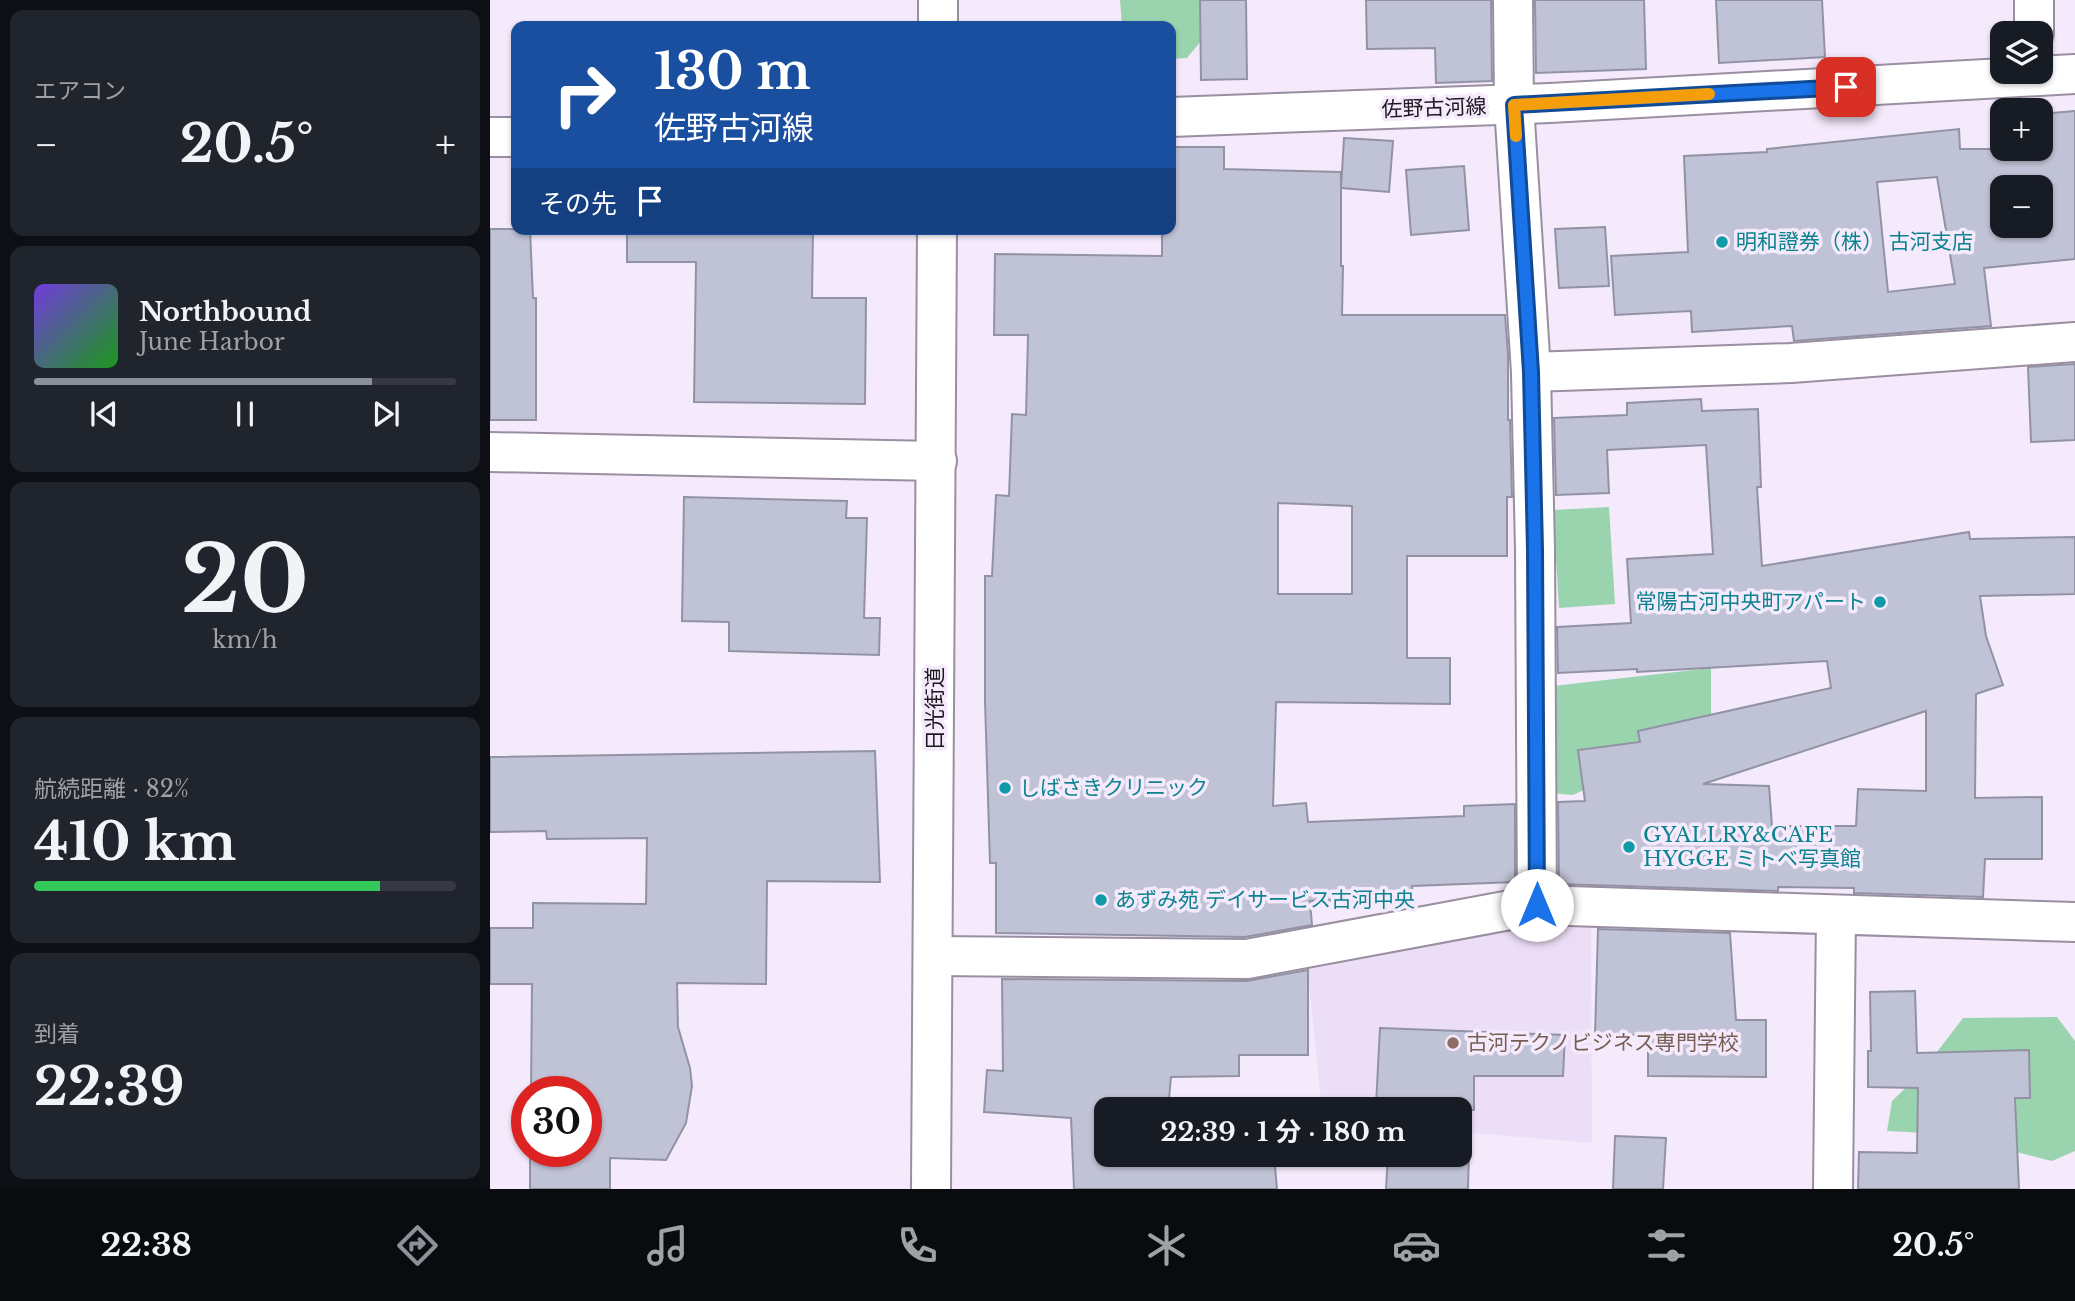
<!DOCTYPE html>
<html lang="ja">
<meta charset="utf-8">
<style>
body{margin:0;font-family:"Libre Baskerville","Noto Sans JP",serif;background:#20242c;color:#f1f3f6;height:100vh;display:flex;flex-direction:column;font-size:26px;white-space:nowrap}
*{box-sizing:border-box;margin:0}
p{font-size:23px;color:#9ea1a6}
.icon{flex:none;width:38px;height:38px;fill:none;stroke:currentColor;stroke-width:2;stroke-linecap:round;stroke-linejoin:round}
.map{position:relative;flex:1;overflow:hidden}
.sheet{display:flex;flex-direction:column;gap:10px;padding:10px;background:#0d0f14;width:490px}
.sheet>*{flex:none}
.hud{position:absolute;left:21px;top:21px;width:665px;height:214px;border-radius:14px;box-shadow:0 2px 5px #0004;background:#1a4fa0;color:#fff;overflow:hidden}
.controls{position:absolute;left:1500px;top:21px;display:grid;gap:14px}
.controls a{display:grid;place-items:center;width:63px;height:63px;border-radius:14px;background:#171b24;box-shadow:0 2px 5px #0004;font-size:35px}
.speed{position:absolute;left:21px;top:1076px;display:flex;gap:14px;font-size:35px;font-weight:700;text-align:center}
.speed>*{display:grid;place-content:center;width:91px;height:91px;border-radius:50%;background:#171b24;box-shadow:0 2px 5px #0004;line-height:1}
.speed .limit{border:10px solid #d22;background:#fff;color:#111}
.pin{position:absolute;display:grid;place-items:center;width:60px;height:60px;color:#fff;margin:-30px;border-radius:14px;box-shadow:0 4px 10px #0006}
.me{position:absolute;width:77px;margin:-38px;rotate:0deg;stroke-linejoin:round;filter:drop-shadow(0 0 5px #0008)}
.turn{display:flex;align-items:center;gap:24px;height:147px;padding:0 28px;font-size:32px}
.turn .icon{width:91px;height:91px;stroke-width:2.5}
.turn b{display:block;font-size:49px;line-height:60px}
.then{display:flex;align-items:center;height:66px;padding:0 28px;background:#0003;gap:14px;font-size:26px}
.big{font-size:52px;font-weight:700;line-height:1.1}
.sheet .card{flex:1;display:flex;flex-direction:column;justify-content:center;gap:10px;min-width:0;padding:0 24px;border-radius:14px;background:#20242c}
.sheet .dial{align-items:center;gap:0}
.dial b{font-size:91px;line-height:1}
.song{display:flex;align-items:center;gap:21px}
.cover{width:84px;height:84px;border-radius:10px;background:linear-gradient(135deg,hsl(260 70% 55%),hsl(120 70% 35%))}
.played{height:7px;border-radius:4px;background:linear-gradient(90deg,#8c9099 80%,#363941 80%)}
.keys{display:flex;justify-content:space-around;direction:ltr}
.heat{display:flex;justify-content:space-between;align-items:center;font-size:38px;direction:ltr}
.charge{height:10px;border-radius:5px;background:linear-gradient(90deg,#34c759 82%,#363941 0)}
.trip{position:absolute;left:604px;top:1097px;width:378px;height:70px;border-radius:14px;background:#171b24;box-shadow:0 2px 5px #0004;font-weight:700;line-height:70px;text-align:center}
.tabs{display:flex;height:112px;justify-content:space-around;align-items:center;background:#090b0e;color:#9ea1a6}
.tabs .icon{width:49px;height:49px}
.tabs .current{color:#8c9099}
.tabs b{font-size:32px;color:#f1f3f6}
main{display:flex;flex:1;min-height:0}
.map>svg:first-child{display:block}
.built{fill:#eddef7}
.green{fill:#9ad4af}
.building{fill:#c0c2d5;stroke:#9193a5;stroke-width:2;fill-rule:evenodd}
.lines{fill:none;stroke-linecap:round;stroke-linejoin:round}
.street-casing{stroke:#998fa0;stroke-width:42}
.secondary-casing{stroke:#998fa0;stroke-width:42}
.primary-casing{stroke:#998fa0;stroke-width:42}
.street{stroke:#fff;stroke-width:38}
.secondary{stroke:#fff;stroke-width:38}
.primary{stroke:#fff;stroke-width:38}
.route-casing{stroke:#114b97;stroke-width:18}
.route{stroke:#1a73e8;stroke-width:12}
.slow{stroke:#f59e0b;stroke-width:12}
.culture-dot{fill:#0f9aa8;stroke:#f5eafc;stroke-width:2.5}
.education-dot{fill:#8d6e63;stroke:#f5eafc;stroke-width:2.5}
.labels{text-anchor:middle;dominant-baseline:central;stroke-width:7;stroke-linejoin:round;paint-order:stroke}
.street-label{font-size:21px;fill:#1c181e;stroke:#f5eafc}
.culture-label{font-size:21px;fill:#0d838f;stroke:#f5eafc;text-anchor:start}
.education-label{font-size:21px;fill:#785e54;stroke:#f5eafc;text-anchor:start}
</style>
<main>
<section class="sheet">
<div class="card"><p>エアコン</p>
<div class="heat"><a>−</a><b class="big">20.5°</b><a>+</a></div>
</div>
<div class="card">
<div class="song"><i class="cover"></i><div><b>Northbound</b><p>June Harbor</p></div></div>
<div class="played"></div>
<div class="keys"><svg class="icon" aria-label="previous" viewBox="0 0 24 24"><path d="M18 5L8 12l10 7zM5 5v14"/></svg><svg class="icon" aria-label="pause" viewBox="0 0 24 24"><path d="M8 5v14M16 5v14"/></svg><svg class="icon" aria-label="next" viewBox="0 0 24 24"><path d="M6 5l10 7-10 7zM19 5v14"/></svg></div>
</div>
<div class="card dial"><b>20</b><p>km/h</p></div>
<div class="card"><p>航続距離 · 82%</p><b class="big">410 km</b><div class="charge"></div></div>
<div class="card"><p>到着</p><b class="big">22:39</b></div>
</section>
<div class="map">
<svg width="1585" height="1189" viewBox="0 0 1585 1189">
<rect width="100%" height="100%" fill="#f5eafc"/>
<polygon class="built" points="1101,916 1102,1143 970,1132 970,1110 832,1109 818,976 818,954"/>
<g class="green">
<polygon points="630,0 745,0 697,58 681,59 681,26 632,26"/>
<polygon points="1119,507 1125,604 1069,608 1063,510"/>
<polygon points="1221,668 1221,731 1083,795 1060,793 1063,686"/>
<polygon points="1567,1017 1585,1041 1585,1151 1562,1161 1456,1134 1397,1131 1402,1101 1430,1074 1473,1018"/>
</g>
<g class="building">
<polygon points="710,0 756,0 757,79 711,80"/>
<polygon points="876,0 1001,0 1002,81 946,83 945,48 877,49"/>
<polygon points="1045,0 1154,0 1156,69 1046,73"/>
<polygon points="1226,0 1332,0 1335,57 1229,63"/>
<path d="M1585,111V259L1494,268L1501,326L1304,341L1302,326L1202,332L1201,311L1125,315L1121,256L1198,252L1194,156L1277,152V149L1469,129L1470,149H1550V114ZM1447,177L1465,284L1398,292L1387,182ZM1512,187H1550V226H1512Z"/>
<polygon points="854,138 903,141 899,192 851,188"/>
<path d="M681,147H734V169L851,172V266H853L852,315H1015L1018,354V420H1020L1022,497H1017V556H917V658H960V704L786,702L783,806L816,803L818,822L974,816V806L1025,804V882L922,886L923,898L820,901L822,925L755,937L506,933V863H500L495,701V576H502L506,495L519,496L522,414L536,415L538,335H504L505,254L672,256V229H681ZM788,503L862,506V594H788Z"/>
<polygon points="974,166 979,230 921,235 916,170"/>
<polygon points="1115,227 1119,286 1069,288 1065,229"/>
<polygon points="0,229 40,229 43,298 46,298 46,420 0,420"/>
<polygon points="137,229 323,229 322,298 376,298 375,404 204,402 206,262 137,262"/>
<polygon points="1585,364 1585,440 1541,442 1538,367"/>
<path d="M1211,399L1212,411L1268,409L1271,487H1267L1272,566L1479,532L1480,539L1585,537V594L1490,596L1496,636L1513,685L1486,694L1485,798L1552,797V859H1495L1493,897L1364,893V888L1288,887V891L1069,884L1068,802L1095,801L1088,750L1150,742L1148,731L1341,688L1337,661L1147,672V669L1068,673L1067,627L1141,623L1137,559L1223,554L1216,445L1117,450L1119,493L1066,495L1064,418L1137,415V403ZM1436,711V791L1368,789L1366,826H1282L1279,786L1213,784Z"/>
<polygon points="194,497 357,501 356,518 377,518 374,618 390,618 389,655 239,651 239,622 192,621"/>
<polygon points="385,751 390,882 277,881 276,984 187,983 188,1027 200,1068 202,1086 196,1123 176,1160 120,1158 120,1189 40,1189 40,1152 96,1152 96,1092 41,1092 42,984 0,984 0,928 43,928 43,903 156,904 157,838 57,839 56,831 0,832 0,757"/>
<polygon points="1108,929 1240,933 1246,1020 1276,1020 1276,1077 1158,1076 1158,1035 1105,1035"/>
<polygon points="818,970 818,1055 749,1055 749,1076 681,1077 678,1110 616,1110 616,1155 784,1155 787,1189 584,1189 581,1118 494,1112 497,1070 513,1071 512,979 757,981"/>
<polygon points="1425,991 1427,1053 1539,1050 1540,1098 1525,1098 1529,1189 1368,1189 1369,1152 1427,1153 1428,1088 1378,1087 1378,1051 1381,1051 1380,992"/>
<polygon points="890,1028 1075,1035 1073,1076 984,1076 984,1110 980,1110 978,1189 896,1189 898,1155 970,1155 970,1110 901,1110 902,1106 886,1105"/>
<polygon points="1125,1136 1176,1138 1173,1189 1123,1189"/>
</g>
<g class="lines">
<defs>
<g id="street">
<polyline points="1023,0 1024,105 1041,372 1045,550 1047,905"/>
<polyline points="1544,0 1544,33"/>
<polyline points="1041,372 1301,363 1585,342"/>
<polyline points="443,956 757,959 1047,905 1585,922"/>
<polyline points="1343,1189 1346,915"/>
</g>
<g id="secondary">
<polyline points="448,0 448,26"/>
<polyline points="0,137 26,137"/>
<polyline points="0,452 447,461"/>
<polyline points="441,1189 447,229"/>
</g>
<polyline id="primary" points="681,117 1060,103 1585,74"/>
</defs>
<use href="#street" class="street-casing"/>
<use href="#secondary" class="secondary-casing"/>
<use href="#primary" class="primary-casing"/>
<use href="#street" class="street"/>
<use href="#secondary" class="secondary"/>
<use href="#primary" class="primary"/>
</g>
<g class="lines">
<defs>
<polyline id="route" points="1047,905 1045,550 1041,372 1024,105 1356,87"/>
</defs>
<use href="#route" class="route-casing"/>
<use href="#route" class="route"/>
<polyline class="slow" points="1026,136 1024,105 1219,94"/>
</g>
<g class="culture-dot">
<circle cx="1232" cy="242" r="7"/>
<circle cx="1390" cy="602" r="7"/>
<circle cx="515" cy="788" r="7"/>
<circle cx="1139" cy="847" r="7"/>
<circle cx="611" cy="900" r="7"/>
</g>
<circle class="education-dot" cx="963" cy="1043" r="7"/>
<g class="labels">
<g class="street-label">
<text transform="translate(944 108) rotate(-2)">佐野古河線</text>
<text transform="translate(445 709) rotate(-90)">日光街道</text>
</g>
<g class="culture-label">
<text x="1246" y="242">明和證券（株） 古河支店</text>
<text x="1376" y="602" text-anchor="end">常陽古河中央町アパート</text>
<text x="529" y="788">しばさきクリニック</text>
<text x="1153" y="835">GYALLRY&amp;CAFE<tspan x="1153" dy="24">HYGGE ミトベ写真館</tspan></text>
<text x="625" y="900">あずみ苑 デイサービス古河中央</text>
</g>
<g class="education-label">
<text x="977" y="1043">古河テクノビジネス専門学校</text>
</g>
</g>
</svg>
<div class="controls">
<a><svg class="icon" aria-label="layers" viewBox="0 0 24 24"><path d="M12 4l9 5-9 5-9-5zM3 14l9 5 9-5"/></svg></a>
<a>+</a>
<a>−</a>
</div>
<div class="speed"><div class="limit">30</div></div>
<div class="pin" style="left:1356px;top:87px;background:#d93025"><svg class="icon" aria-label="arrive" viewBox="0 0 24 24"><path d="M6 21V4h12l-3 4 3 4H6"/></svg></div>
<svg class="me" style="left:1047px;top:905px" viewBox="-20 -20 40 40"><circle r="19" fill="#fff"/><path d="M0-13L10 11 0 6-10 11z" fill="#1a73e8"/></svg>
<div class="trip">22:39 · 1 分 · 180 m</div>
<div class="hud">
<div class="turn"><svg class="icon" aria-label="right" viewBox="0 0 24 24"><path d="M7 20v-9h11M14 6l5 5-5 5"/></svg><div><b>130 m</b>佐野古河線</div></div>
<div class="then">その先<svg class="icon" aria-label="arrive" viewBox="0 0 24 24"><path d="M6 21V4h12l-3 4 3 4H6"/></svg></div>
</div>
</div>
</main>
<nav class="tabs">
<b>22:38</b>
<svg class="icon current" aria-label="directions" viewBox="0 0 24 24"><path d="M12 3l9 9-9 9-9-9zM9 14v-3h6M13 9l2 2-2 2"/></svg>
<svg class="icon" aria-label="music" viewBox="0 0 24 24"><path d="M9 18V5l10-2v13"/><circle cx="6" cy="18" r="3"/><circle cx="16" cy="16" r="3"/></svg>
<svg class="icon" aria-label="phone" viewBox="0 0 24 24"><path d="M5 4h4l2 5-3 2q2 4 5 5l2-3 5 2v4C11 20 4 13 5 4z"/></svg>
<svg class="icon" aria-label="climate" viewBox="0 0 24 24"><path d="M12 3v18M4 7l16 10M4 17L20 7"/></svg>
<svg class="icon" aria-label="car" viewBox="0 0 24 24"><path d="M5 17H2v-5l4-1 3-4h7l3 4 3 1v5h-3M9 17h6M6 11h13"/><circle cx="7" cy="17" r="2"/><circle cx="17" cy="17" r="2"/></svg>
<svg class="icon" aria-label="filters" viewBox="0 0 24 24"><path d="M4 7h16M4 17h16"/><circle cx="9" cy="7" r="2"/><circle cx="15" cy="17" r="2"/></svg>
<b>20.5°</b>
</nav>
